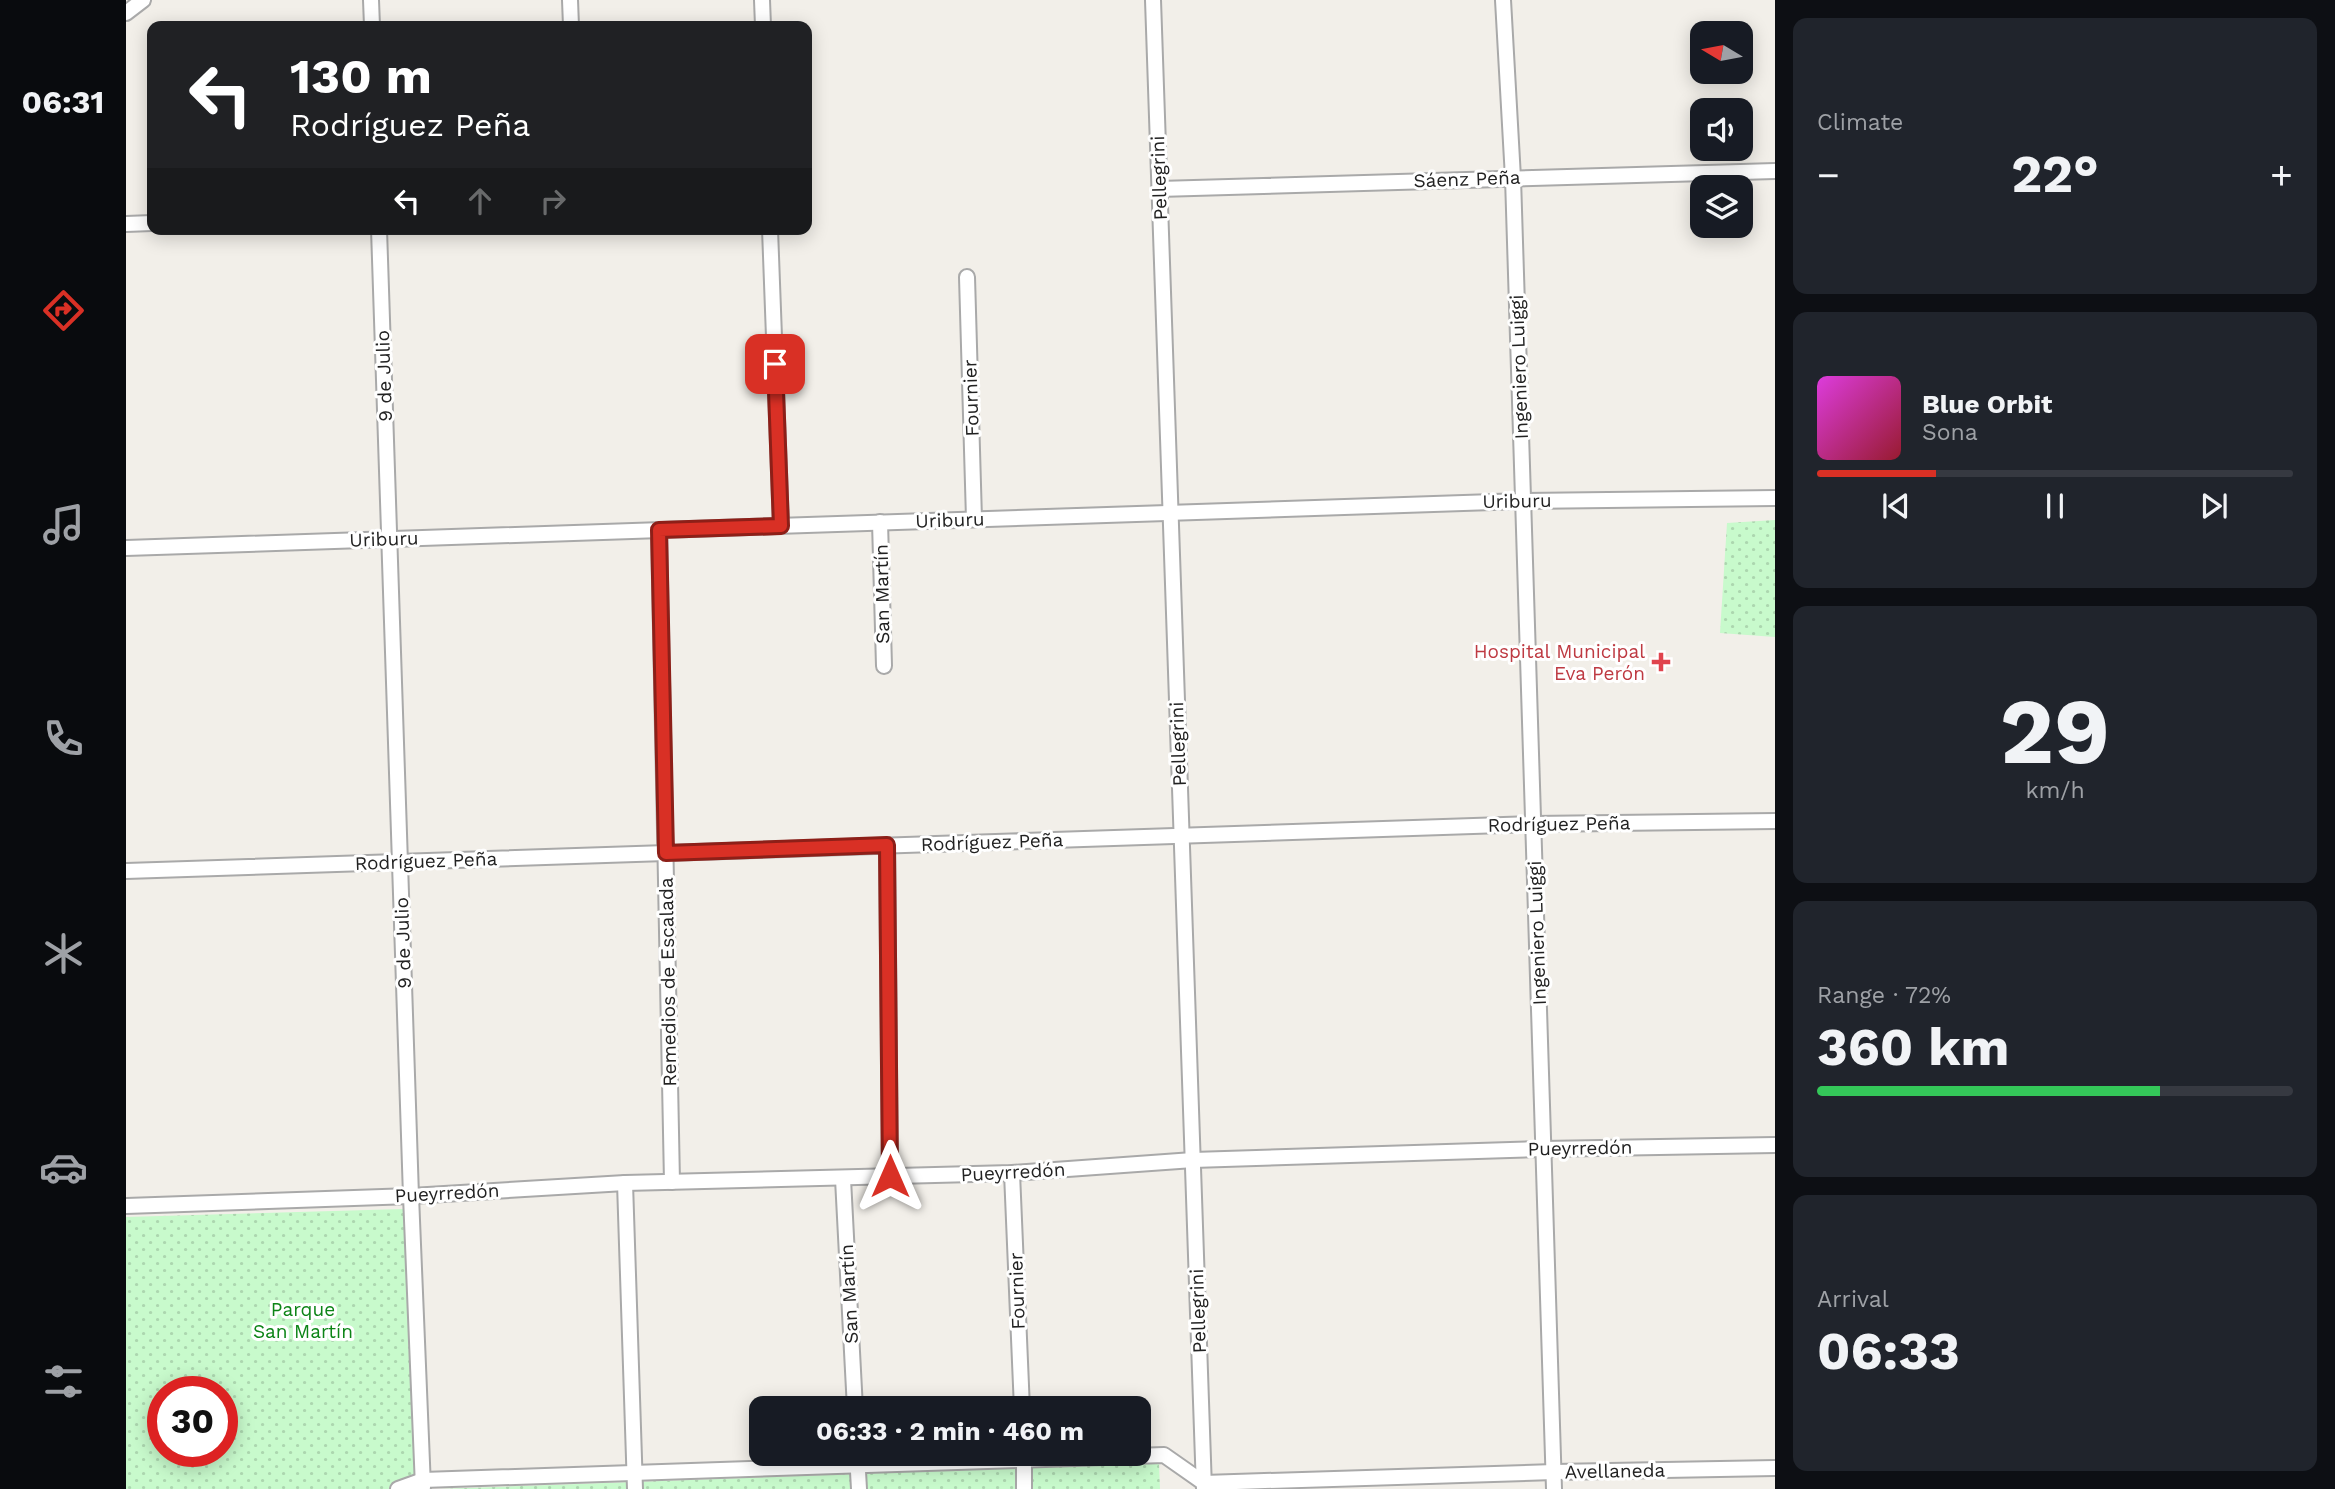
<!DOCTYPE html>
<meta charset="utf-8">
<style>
body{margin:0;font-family:"Work Sans",sans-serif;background:#20242c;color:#f1f3f6;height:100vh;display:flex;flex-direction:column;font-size:26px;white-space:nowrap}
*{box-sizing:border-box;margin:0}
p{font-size:23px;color:#9ea1a6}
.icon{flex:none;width:38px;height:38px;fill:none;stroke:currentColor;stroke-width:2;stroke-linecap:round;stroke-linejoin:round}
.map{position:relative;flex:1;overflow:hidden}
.panel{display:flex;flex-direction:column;gap:18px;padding:18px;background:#0d0f14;width:560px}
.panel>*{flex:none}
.guide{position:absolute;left:21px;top:21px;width:665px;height:214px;border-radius:14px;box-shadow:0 4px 18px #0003;background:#202124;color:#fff;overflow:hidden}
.needle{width:46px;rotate:280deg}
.fabs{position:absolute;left:1564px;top:21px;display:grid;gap:14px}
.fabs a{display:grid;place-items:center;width:63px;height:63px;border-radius:14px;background:#171b24;box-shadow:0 4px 18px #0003;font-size:35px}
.speed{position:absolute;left:21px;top:1376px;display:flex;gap:14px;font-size:35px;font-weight:700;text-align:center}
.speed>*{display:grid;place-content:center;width:91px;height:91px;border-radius:50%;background:#171b24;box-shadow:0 4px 18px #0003;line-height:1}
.speed .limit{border:10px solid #d22;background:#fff;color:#111}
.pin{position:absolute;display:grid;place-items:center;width:60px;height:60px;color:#fff;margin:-30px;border-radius:14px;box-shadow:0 4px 10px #0006}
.me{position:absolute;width:77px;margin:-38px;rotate:0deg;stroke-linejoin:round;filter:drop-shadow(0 0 5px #0008)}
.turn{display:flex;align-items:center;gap:24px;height:147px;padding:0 28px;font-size:32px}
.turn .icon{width:91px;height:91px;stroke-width:2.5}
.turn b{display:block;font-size:49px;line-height:60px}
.lanes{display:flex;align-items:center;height:66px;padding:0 28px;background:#0003;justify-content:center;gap:35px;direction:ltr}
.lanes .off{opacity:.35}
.big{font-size:52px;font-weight:700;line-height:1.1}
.panel .tile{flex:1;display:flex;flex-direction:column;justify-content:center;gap:10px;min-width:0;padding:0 24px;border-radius:14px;background:#20242c}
.panel .dial{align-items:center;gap:0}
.dial b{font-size:91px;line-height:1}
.song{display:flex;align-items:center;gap:21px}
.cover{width:84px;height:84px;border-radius:10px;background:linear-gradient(135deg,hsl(300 70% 55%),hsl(350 70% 35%))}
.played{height:7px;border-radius:4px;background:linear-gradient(90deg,#d93025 25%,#363941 25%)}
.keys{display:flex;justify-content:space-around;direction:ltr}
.heat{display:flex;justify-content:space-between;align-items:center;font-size:38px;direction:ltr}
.charge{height:10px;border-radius:5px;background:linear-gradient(90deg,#34c759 72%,#363941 0)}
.trip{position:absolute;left:623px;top:1396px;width:402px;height:70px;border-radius:14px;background:#171b24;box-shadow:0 4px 18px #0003;font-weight:700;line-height:70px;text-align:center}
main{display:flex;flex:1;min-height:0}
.tabs{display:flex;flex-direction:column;width:126px;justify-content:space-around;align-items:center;background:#090b0e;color:#9ea1a6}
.tabs .icon{width:49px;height:49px}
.tabs .selected{color:#d93025}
.tabs b{font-size:32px;color:#f1f3f6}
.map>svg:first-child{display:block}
.park{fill:url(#park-dots);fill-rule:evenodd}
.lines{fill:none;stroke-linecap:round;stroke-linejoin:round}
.street-casing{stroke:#a9a9a9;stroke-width:18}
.street{stroke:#fff;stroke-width:14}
.route-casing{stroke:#8d1f18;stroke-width:18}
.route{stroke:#d93025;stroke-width:12}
.health-dot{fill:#e0444e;stroke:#fff;stroke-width:2.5}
.labels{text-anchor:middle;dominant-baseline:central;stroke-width:6;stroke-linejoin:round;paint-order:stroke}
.street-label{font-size:19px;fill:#222;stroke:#fff}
.health-label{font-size:19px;fill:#be3a42;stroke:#fff;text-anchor:end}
.park-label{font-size:19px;fill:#0c8416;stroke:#fff}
</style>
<main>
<nav class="tabs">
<b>06:31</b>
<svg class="icon selected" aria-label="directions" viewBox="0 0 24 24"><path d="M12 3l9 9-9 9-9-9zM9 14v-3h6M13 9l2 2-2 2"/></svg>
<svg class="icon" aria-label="music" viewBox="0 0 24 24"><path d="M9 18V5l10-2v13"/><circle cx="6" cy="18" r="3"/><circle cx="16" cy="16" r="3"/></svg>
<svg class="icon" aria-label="phone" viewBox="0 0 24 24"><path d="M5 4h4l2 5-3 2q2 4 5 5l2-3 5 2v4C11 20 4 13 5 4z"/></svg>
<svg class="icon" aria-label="climate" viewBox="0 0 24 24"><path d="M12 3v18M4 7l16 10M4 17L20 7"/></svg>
<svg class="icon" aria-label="car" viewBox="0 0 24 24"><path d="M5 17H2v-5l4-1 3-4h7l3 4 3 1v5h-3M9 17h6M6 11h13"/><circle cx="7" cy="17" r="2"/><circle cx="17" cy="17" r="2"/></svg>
<svg class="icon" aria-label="filters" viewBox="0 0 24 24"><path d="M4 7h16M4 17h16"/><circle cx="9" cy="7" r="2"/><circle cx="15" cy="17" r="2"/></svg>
</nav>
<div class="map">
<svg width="1649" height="1489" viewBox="0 0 1649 1489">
<defs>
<pattern id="park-dots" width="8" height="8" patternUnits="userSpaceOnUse" patternTransform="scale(1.75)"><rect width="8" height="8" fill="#c8facc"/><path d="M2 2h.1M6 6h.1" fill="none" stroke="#acd6af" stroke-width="1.8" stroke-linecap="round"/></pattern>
</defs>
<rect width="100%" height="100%" fill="#f2efe9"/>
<g class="park">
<polygon points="1649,520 1649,637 1594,633 1601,523"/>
<path d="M277,1209L297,1489H0V1217ZM37,1391H96V1451H37Z"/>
<polygon points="1033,1463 1034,1489 313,1489"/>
</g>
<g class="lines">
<defs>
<g id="street">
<polyline points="245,0 246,26"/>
<polyline points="444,0 445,26"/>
<polyline points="636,0 637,26"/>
<polyline points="1027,0 1078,1489"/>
<polyline points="1377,0 1387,178 1428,1489"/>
<polyline points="0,13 17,0"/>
<polyline points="1033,189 1649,171"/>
<polyline points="0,224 26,223"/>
<polyline points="253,229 285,1196 297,1487"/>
<polyline points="644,229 655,526"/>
<polyline points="841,277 848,519"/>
<polyline points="754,522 758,666"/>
<polyline points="533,530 546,1182"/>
<polyline points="0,548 1397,501 1649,498"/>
<polyline points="761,845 764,1176"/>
<polyline points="0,871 1408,824 1649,821"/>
<polyline points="886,1173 896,1409"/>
<polyline points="717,1179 729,1409"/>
<polyline points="499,1183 509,1489"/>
<polyline points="0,1206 285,1196 499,1183 886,1173 1067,1160 1417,1149 1649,1145"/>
<polyline points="731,1454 733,1489"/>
<polyline points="898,1454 898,1489"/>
<polyline points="272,1489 297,1480 1038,1455 1078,1483 1428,1472 1649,1468"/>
</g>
</defs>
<use href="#street" class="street-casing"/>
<use href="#street" class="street"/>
</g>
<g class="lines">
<defs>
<polyline id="route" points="649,364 655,526 533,530 540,853 761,845 764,1176"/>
</defs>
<use href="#route" class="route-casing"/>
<use href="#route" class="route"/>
</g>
<path class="health-dot" d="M1531.5 651.5h7v7h7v7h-7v7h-7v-7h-7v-7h7z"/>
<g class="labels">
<g class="street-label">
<text transform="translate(1033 178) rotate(-92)">Pellegrini</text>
<text transform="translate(1341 179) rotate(-2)">Sáenz Peña</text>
<text transform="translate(1393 367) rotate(-92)">Ingeniero Luiggi</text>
<text transform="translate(258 376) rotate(-92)">9 de Julio</text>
<text transform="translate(845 398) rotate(-92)">Fournier</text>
<text transform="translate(1391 501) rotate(-1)">Uriburu</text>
<text transform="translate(824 520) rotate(-2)">Uriburu</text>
<text transform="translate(258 539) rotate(-2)">Uriburu</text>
<text transform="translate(756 594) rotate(-91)">San Martín</text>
<text transform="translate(1052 744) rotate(-92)">Pellegrini</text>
<text transform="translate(1433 824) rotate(-1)">Rodríguez Peña</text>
<text transform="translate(866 842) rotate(-2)">Rodríguez Peña</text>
<text transform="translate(300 861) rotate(-2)">Rodríguez Peña</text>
<text transform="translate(1411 933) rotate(-92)">Ingeniero Luiggi</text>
<text transform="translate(277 943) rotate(-92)">9 de Julio</text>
<text transform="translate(542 982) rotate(-91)">Remedios de Escalada</text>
<text transform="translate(1454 1148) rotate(-1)">Pueyrredón</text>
<text transform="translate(887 1172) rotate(-3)">Pueyrredón</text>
<text transform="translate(321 1193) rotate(-3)">Pueyrredón</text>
<text transform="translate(891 1291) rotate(-92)">Fournier</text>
<text transform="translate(723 1294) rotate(-93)">San Martín</text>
<text transform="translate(1072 1311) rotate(-92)">Pellegrini</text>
<text transform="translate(1489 1471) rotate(-1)">Avellaneda</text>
</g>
<g class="health-label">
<text x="1519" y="651">Hospital Municipal<tspan x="1519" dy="22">Eva Perón</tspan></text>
</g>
<g class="park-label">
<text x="177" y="1309">Parque<tspan x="177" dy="22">San Martín</tspan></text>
</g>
</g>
</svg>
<div class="fabs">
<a><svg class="needle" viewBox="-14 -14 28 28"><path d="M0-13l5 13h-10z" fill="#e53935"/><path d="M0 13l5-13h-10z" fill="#9ea1a6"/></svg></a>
<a><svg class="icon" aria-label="sound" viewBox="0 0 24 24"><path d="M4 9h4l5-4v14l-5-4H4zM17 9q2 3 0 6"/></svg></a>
<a><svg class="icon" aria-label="layers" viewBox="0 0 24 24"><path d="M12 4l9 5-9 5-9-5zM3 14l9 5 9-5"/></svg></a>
</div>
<div class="speed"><div class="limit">30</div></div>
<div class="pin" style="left:649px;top:364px;background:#d93025"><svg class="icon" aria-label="arrive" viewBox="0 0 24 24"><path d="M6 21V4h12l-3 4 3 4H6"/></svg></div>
<svg class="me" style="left:764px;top:1176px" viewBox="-20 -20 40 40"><path d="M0-17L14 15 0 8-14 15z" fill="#d93025" stroke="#fff" stroke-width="4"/></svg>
<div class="trip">06:33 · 2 min · 460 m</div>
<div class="guide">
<div class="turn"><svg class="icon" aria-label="left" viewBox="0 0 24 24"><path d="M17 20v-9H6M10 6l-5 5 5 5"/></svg><div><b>130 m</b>Rodríguez Peña</div></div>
<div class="lanes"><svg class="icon" aria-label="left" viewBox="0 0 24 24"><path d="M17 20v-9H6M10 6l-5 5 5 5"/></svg><svg class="icon off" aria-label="ahead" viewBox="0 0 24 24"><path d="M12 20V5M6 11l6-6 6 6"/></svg><svg class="icon off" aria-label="right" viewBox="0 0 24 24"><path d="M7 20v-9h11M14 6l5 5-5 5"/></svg></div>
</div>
</div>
<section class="panel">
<div class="tile"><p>Climate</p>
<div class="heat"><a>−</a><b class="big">22°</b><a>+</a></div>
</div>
<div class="tile">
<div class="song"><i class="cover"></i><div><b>Blue Orbit</b><p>Sona</p></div></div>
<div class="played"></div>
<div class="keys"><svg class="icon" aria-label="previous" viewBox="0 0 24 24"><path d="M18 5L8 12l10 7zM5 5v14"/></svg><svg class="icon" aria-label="pause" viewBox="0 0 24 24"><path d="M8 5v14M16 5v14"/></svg><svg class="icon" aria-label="next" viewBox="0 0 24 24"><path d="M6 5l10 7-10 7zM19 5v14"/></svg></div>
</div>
<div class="tile dial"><b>29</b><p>km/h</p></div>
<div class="tile"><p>Range · 72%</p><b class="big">360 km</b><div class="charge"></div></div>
<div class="tile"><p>Arrival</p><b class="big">06:33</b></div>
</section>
</main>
